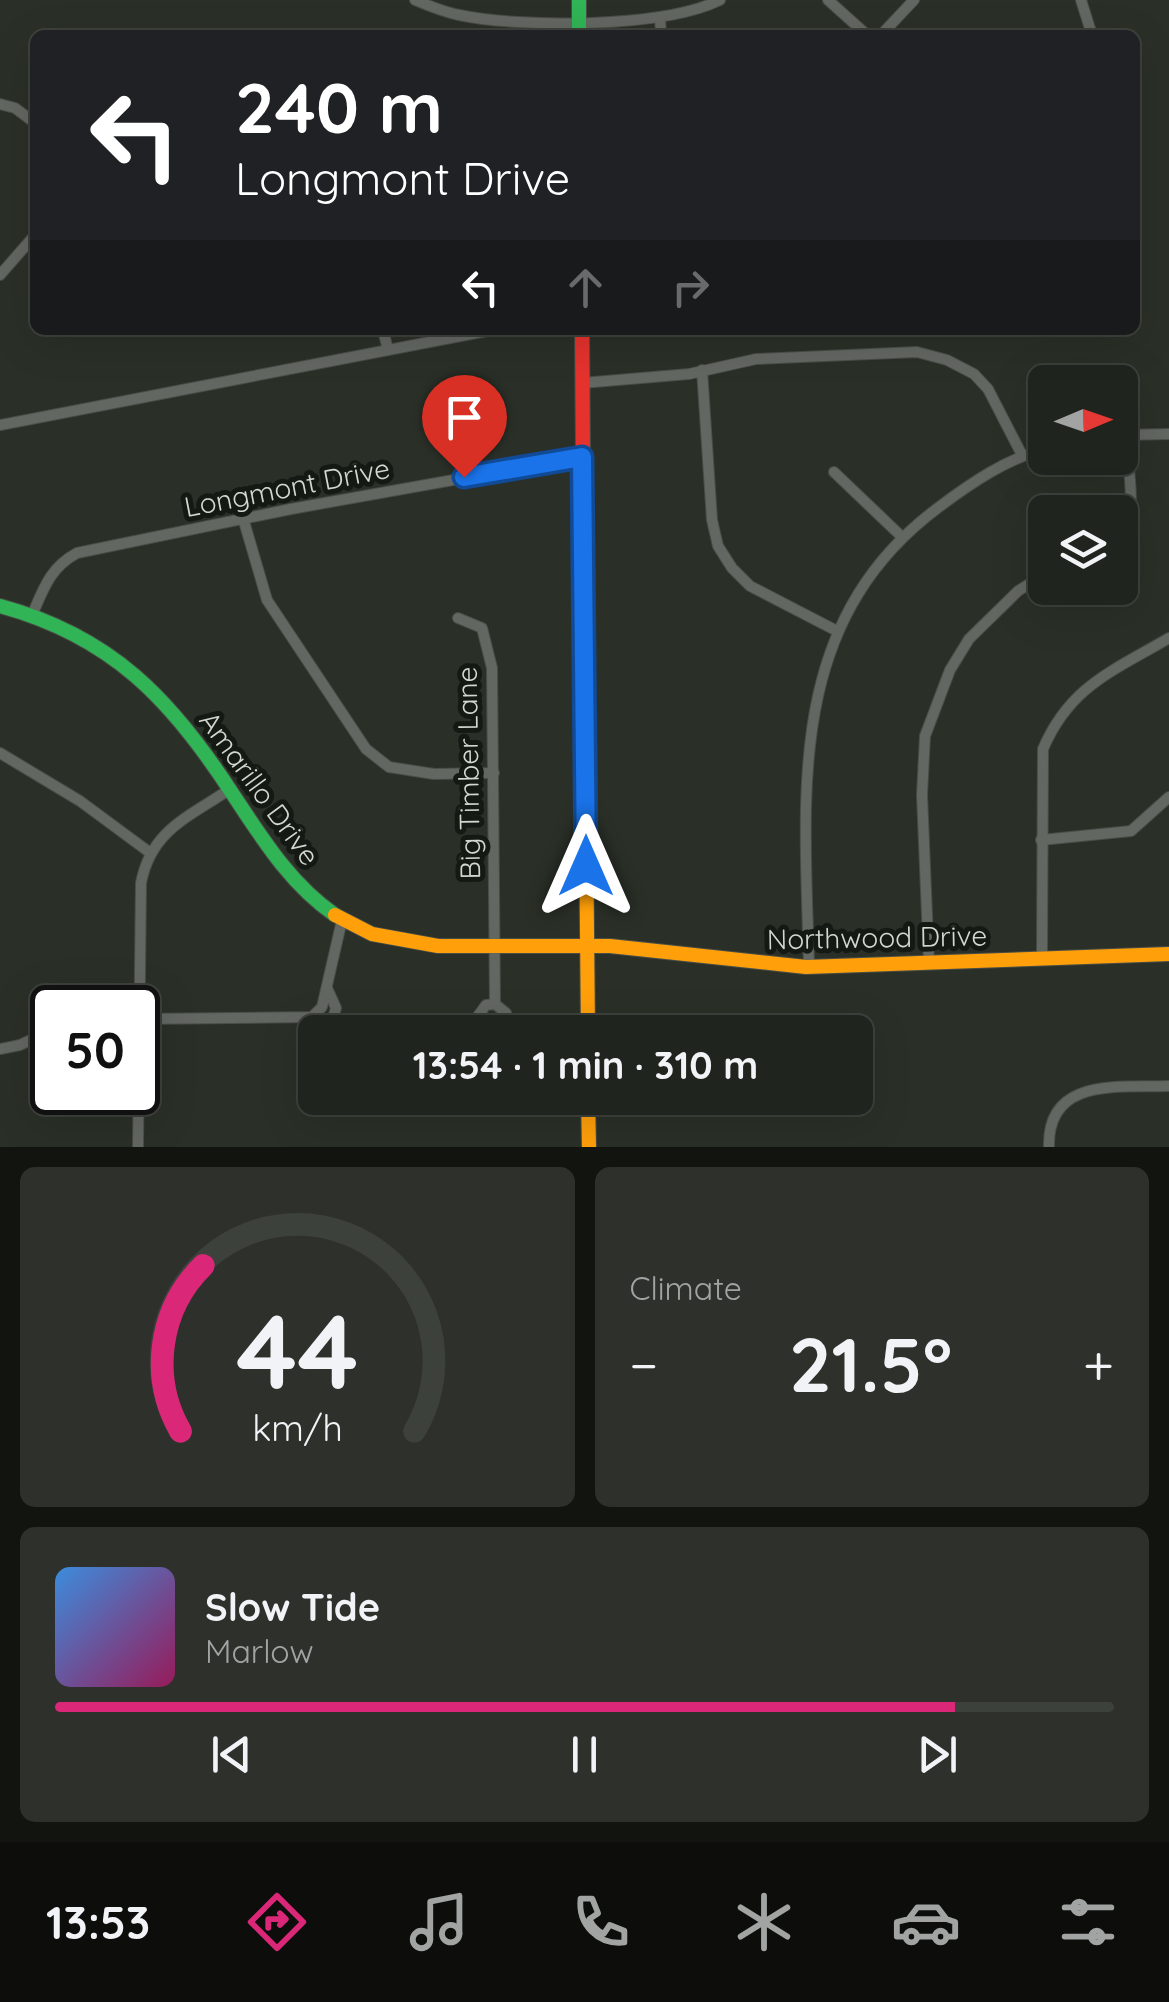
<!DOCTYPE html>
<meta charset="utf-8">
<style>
body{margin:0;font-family:Quicksand,sans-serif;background:#2d302b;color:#f1f3f6;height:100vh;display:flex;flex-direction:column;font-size:38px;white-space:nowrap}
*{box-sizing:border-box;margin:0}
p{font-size:32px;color:#a2a4a4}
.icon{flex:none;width:55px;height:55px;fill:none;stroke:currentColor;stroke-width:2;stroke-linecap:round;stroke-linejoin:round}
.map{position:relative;height:1147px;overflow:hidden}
.drawer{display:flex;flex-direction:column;gap:20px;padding:20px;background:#121410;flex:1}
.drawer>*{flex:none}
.guide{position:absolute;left:30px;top:30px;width:1110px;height:305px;border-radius:15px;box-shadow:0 10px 40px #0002,0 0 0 2px #3d413c;background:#202124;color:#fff;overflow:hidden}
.needle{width:65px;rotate:88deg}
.controls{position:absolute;left:1028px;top:365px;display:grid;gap:20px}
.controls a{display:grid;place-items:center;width:110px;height:110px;border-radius:15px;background:#20241e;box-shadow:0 10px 40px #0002,0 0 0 2px #3d413c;font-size:50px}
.speed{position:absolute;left:30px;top:985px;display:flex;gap:20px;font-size:50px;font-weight:700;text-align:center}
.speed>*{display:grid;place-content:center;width:130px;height:130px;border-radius:50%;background:#20241e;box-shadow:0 10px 40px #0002,0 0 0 2px #3d413c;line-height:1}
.speed .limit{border:5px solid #111;border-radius:15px;background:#fff;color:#111}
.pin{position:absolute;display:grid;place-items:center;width:85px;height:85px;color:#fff;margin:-102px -42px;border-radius:50% 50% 50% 0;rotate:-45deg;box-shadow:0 0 10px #0007}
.pin .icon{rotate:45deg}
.me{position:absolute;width:110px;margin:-55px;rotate:0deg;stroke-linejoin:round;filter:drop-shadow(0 0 8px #0008)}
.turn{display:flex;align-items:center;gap:35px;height:210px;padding:0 40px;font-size:45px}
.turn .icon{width:130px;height:130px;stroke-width:2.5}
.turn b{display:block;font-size:70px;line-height:85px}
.lanes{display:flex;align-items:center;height:95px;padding:0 40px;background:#0003;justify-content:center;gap:50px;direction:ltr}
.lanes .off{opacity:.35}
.big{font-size:75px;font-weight:700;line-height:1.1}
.drawer .tile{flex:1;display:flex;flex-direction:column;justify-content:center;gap:15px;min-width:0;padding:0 35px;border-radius:15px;background:#2d302b}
.drawer .dial{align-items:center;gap:0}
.dial svg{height:260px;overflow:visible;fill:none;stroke:#3d413c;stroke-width:7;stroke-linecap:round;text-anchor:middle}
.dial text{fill:#f1f3f6;stroke:none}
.song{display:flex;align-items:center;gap:30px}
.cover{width:120px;height:120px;border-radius:15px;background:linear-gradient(135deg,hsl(210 70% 55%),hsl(330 70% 35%))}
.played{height:10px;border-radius:5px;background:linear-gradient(90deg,#db2777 85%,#3d413c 85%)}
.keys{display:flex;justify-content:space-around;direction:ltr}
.heat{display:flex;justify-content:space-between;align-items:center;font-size:55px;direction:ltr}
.drawer .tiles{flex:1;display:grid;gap:20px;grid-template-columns:1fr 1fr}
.tile:last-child{grid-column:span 2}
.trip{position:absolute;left:298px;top:1015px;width:575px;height:100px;border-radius:15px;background:#20241e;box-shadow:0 10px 40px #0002,0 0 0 2px #3d413c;font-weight:700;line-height:100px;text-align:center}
.tabs{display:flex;height:160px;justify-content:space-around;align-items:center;background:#0d0e0c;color:#a2a4a4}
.tabs .icon{width:70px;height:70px}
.tabs .on{color:#db2777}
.tabs b{font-size:45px;color:#f1f3f6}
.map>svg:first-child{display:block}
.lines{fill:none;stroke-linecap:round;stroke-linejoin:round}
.street-casing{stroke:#484e47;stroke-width:12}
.fast-casing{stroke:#484e47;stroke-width:16}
.slow-casing{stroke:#484e47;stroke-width:16}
.jam-casing{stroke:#484e47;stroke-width:16}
.street{stroke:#636762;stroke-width:10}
.fast{stroke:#30b455;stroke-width:14}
.slow{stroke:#ff9f0a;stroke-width:14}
.jam{stroke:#e5322d;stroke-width:14}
.route-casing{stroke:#114b97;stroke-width:25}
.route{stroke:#1a73e8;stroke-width:18}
.labels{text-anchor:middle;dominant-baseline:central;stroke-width:10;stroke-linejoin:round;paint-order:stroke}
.street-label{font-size:28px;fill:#d1d8cf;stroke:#141913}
</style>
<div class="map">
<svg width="1169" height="1147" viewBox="0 0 1169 1147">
<rect width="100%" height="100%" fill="#2a3028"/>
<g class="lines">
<defs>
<g id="street">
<path d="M415,0C429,6 444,12 459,15C521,28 664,28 720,0"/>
<polyline points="828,0 867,35"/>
<polyline points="1081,0 1092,35"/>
<polyline points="660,17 661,35"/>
<polyline points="881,35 914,0"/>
<polyline points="0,104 15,108 35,123"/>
<polyline points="0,275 35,235"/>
<polyline points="383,330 388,350"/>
<polyline points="702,370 712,520 718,546 732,568 750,586 837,631"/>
<polyline points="582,383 689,374 756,359 917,352 947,360 974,374 988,389 1022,455"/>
<polyline points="0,425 492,330"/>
<polyline points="1121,435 1169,434"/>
<polyline points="834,472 902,537"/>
<polyline points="243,518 267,600 366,749 389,767 434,774 494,773"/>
<path d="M1120,543C1139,513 1128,469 1125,434"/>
<path d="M33,613C44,587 51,567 77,553L291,509L582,457"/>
<polyline points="458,618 482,628 492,668 495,1004"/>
<polyline points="0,753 80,801 149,852"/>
<polyline points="1041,840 1131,831 1169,797"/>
<path d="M1042,957L1043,749C1070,686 1113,671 1169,638"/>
<polyline points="929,963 922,795 925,736 950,670 969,639 1018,591 1045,574"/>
<path d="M809,967C805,796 783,623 939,507C971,483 1006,459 1045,449"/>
<polyline points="308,1018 320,1025 333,1018 336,1008 327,988"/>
<polyline points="138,1019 312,1017 322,1007 342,920"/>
<path d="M491,1032L480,1025L478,1016L486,1005L495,1004L506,1013C508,1023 503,1031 492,1032"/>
<polyline points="0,1049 20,1045 52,1030"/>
<path d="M138,1147L141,883C151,830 189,817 230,789"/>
<path d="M1049,1147C1047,1076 1121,1088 1169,1086"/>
</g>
<g id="fast">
<polyline points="579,0 579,35"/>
<path d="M0,606C111,636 171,699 232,793C262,838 290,884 335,915"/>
</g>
<g id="slow">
<polyline points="586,828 588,1032"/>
<polyline points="335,915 372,934 438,946 610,946 806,967 1169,954"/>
<polyline points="588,1098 589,1147"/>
</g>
<polyline id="jam" points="582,330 586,828"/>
</defs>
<use href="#street" class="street-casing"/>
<use href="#fast" class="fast-casing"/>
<use href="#slow" class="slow-casing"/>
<use href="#jam" class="jam-casing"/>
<use href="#street" class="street"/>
<use href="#fast" class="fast"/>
<use href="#slow" class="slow"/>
<use href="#jam" class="jam"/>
</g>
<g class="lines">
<defs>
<polyline id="route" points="464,477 582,457 586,866"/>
</defs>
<use href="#route" class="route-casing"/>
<use href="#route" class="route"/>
</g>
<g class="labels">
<g class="street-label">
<text transform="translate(287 487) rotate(-11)">Longmont Drive</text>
<text transform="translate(468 773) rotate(-91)">Big Timber Lane</text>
<text transform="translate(260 788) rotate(54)">Amarillo Drive</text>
<text transform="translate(877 937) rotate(-1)">Northwood Drive</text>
</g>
</g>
</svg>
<div class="controls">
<a><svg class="needle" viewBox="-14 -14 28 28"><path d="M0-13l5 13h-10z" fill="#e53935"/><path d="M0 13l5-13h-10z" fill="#a2a4a4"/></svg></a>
<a><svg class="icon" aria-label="layers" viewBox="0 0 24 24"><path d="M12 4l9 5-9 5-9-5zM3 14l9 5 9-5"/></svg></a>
</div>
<div class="speed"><div class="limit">50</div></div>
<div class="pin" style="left:464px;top:477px;background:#d93025"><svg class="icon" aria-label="arrive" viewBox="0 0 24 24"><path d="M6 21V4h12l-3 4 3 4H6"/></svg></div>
<svg class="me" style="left:586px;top:866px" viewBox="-20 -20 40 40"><path d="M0-17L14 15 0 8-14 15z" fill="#1a73e8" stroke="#fff" stroke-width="4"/></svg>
<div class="trip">13:54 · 1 min · 310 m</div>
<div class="guide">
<div class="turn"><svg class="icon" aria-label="left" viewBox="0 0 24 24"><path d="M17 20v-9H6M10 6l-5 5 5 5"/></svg><div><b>240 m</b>Longmont Drive</div></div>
<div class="lanes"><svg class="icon" aria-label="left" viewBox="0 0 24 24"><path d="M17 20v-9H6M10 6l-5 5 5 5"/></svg><svg class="icon off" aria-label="ahead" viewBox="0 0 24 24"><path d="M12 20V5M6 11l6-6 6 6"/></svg><svg class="icon off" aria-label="right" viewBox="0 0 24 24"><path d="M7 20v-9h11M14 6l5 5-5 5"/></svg></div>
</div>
</div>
<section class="drawer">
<div class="tiles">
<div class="tile dial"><svg viewBox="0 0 100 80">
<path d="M14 69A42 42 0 1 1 86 69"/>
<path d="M14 69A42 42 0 0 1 21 18" stroke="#db2777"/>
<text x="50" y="56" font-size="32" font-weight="700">44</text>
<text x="50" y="72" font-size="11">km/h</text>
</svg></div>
<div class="tile"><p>Climate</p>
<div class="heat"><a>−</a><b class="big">21.5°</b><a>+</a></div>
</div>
<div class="tile">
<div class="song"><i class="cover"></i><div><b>Slow Tide</b><p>Marlow</p></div></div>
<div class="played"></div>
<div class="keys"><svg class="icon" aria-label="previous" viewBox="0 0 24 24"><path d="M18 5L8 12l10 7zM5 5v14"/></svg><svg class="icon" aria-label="pause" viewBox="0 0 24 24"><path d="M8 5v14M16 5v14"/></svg><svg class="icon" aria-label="next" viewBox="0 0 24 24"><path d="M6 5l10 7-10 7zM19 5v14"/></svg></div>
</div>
</div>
</section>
<nav class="tabs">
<b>13:53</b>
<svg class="icon on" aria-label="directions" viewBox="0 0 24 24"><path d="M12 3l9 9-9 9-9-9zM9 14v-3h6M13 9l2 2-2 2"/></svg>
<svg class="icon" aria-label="music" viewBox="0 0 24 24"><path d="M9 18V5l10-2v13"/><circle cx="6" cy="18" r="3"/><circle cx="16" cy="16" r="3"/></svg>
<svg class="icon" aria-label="phone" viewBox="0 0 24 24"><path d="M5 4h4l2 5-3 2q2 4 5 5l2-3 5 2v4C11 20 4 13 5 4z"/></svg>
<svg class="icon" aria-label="climate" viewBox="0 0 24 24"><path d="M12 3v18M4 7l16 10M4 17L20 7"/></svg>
<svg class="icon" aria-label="car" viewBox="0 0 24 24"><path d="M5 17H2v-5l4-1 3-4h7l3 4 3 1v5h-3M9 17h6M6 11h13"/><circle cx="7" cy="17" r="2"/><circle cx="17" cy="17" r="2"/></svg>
<svg class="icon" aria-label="filters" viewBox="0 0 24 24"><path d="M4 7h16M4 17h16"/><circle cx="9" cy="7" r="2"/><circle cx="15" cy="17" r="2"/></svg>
</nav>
